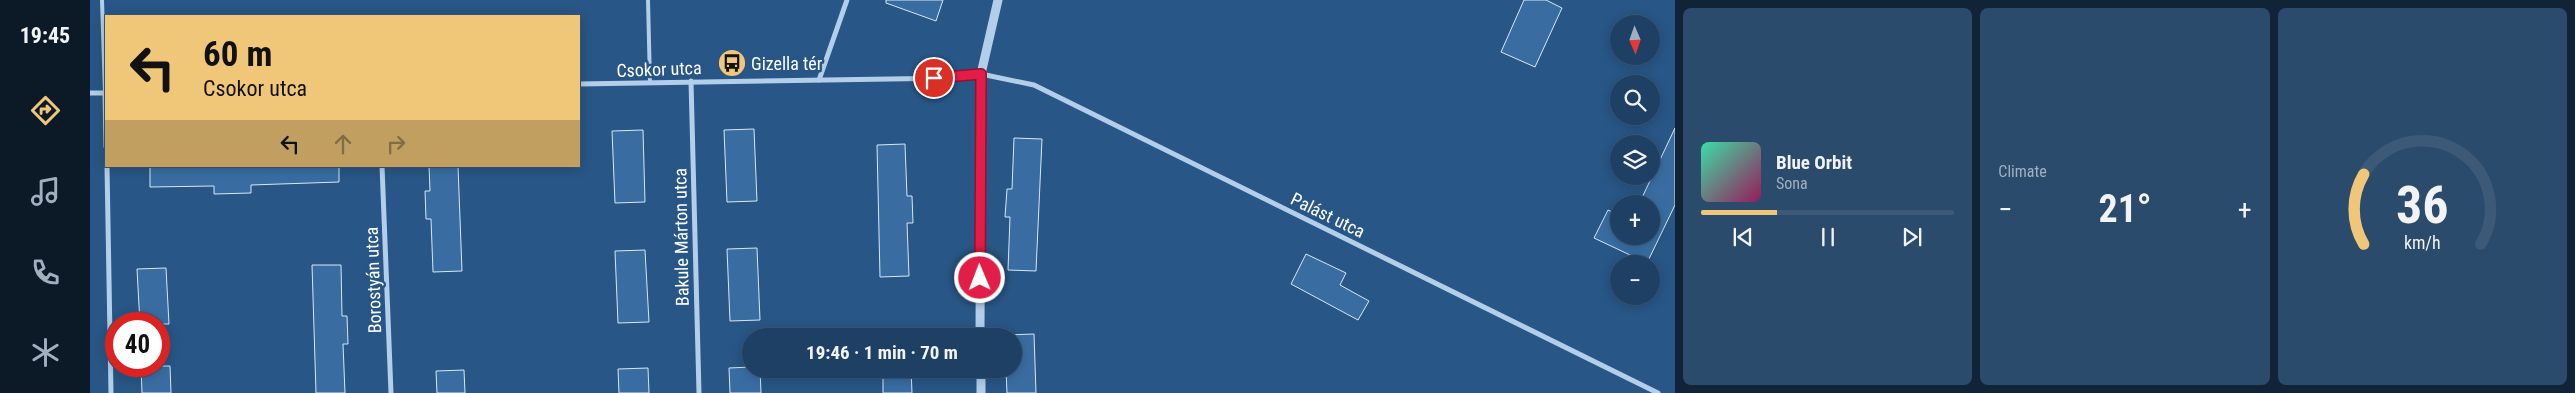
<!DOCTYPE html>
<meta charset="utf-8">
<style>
body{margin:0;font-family:"Roboto Condensed",sans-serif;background:#2b4b6d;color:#f1f3f6;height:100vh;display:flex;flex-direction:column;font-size:19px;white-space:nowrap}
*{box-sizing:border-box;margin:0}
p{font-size:16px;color:#a1afbf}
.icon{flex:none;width:28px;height:28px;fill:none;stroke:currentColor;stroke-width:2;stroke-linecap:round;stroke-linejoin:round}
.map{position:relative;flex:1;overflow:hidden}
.sheet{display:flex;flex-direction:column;gap:8px;padding:8px;background:#102337;width:900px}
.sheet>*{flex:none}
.banner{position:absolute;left:15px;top:15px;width:475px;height:152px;border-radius:0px;box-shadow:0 2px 12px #0003,0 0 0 1px #3c5978;background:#f0c779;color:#111;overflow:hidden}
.needle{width:32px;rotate:178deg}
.fabs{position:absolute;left:1520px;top:15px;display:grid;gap:10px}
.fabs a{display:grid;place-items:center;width:50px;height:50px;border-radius:50%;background:#1e4064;box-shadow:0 2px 12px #0003,0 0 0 1px #3c5978;font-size:25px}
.speed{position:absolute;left:15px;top:312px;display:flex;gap:10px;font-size:25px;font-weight:700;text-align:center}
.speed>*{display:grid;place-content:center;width:65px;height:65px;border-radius:50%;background:#1e4064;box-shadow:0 2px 12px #0003,0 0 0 1px #3c5978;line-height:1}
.speed .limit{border:8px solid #d22;background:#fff;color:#111}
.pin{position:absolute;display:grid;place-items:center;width:42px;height:42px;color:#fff;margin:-21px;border:2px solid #fff;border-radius:50%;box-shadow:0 1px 5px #0007}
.me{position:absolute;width:55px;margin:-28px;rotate:359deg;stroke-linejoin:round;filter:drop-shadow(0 0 4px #0008)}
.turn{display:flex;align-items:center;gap:18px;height:105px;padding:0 15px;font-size:22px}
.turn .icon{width:65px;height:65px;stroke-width:2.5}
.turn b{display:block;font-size:35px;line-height:42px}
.lanes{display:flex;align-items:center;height:48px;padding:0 15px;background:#0003;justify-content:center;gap:25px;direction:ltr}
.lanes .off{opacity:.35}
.big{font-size:38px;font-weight:700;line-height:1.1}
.sheet .widget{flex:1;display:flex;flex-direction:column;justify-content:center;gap:8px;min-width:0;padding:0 18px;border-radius:8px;background:#2b4b6d}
.sheet .dial{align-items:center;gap:0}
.dial svg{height:130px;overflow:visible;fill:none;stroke:#3c5978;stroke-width:7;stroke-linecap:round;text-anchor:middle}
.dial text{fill:#f1f3f6;stroke:none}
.song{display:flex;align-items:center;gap:15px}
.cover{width:60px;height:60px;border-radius:8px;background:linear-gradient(135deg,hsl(160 70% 55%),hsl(330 70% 35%))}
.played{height:5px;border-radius:2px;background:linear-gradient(90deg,#f0c779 30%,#3c5978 30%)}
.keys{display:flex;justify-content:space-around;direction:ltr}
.heat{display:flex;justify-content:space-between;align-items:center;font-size:28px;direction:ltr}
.sheet .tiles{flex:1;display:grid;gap:8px;grid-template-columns:repeat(3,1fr)}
.trip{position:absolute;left:652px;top:328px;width:280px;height:50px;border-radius:25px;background:#1e4064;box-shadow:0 2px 12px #0003,0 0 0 1px #3c5978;font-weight:700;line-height:50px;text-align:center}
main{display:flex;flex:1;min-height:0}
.menu{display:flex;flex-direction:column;width:90px;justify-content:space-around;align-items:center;background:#0c1a28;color:#a1afbf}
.menu .icon{width:35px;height:35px}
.menu .current{color:#f0c779}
.menu b{font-size:22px;color:#f1f3f6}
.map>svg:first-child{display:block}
.building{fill:#396da2;stroke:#d7e7f6}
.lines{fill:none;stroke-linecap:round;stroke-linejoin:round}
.service{stroke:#b3cee8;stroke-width:4}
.minor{stroke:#b3cee8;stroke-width:5}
.tertiary{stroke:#b3cee8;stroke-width:9}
.route-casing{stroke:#92132f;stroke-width:12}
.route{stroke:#e11d48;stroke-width:9}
.labels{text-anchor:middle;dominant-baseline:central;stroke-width:5;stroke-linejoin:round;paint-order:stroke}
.poi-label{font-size:18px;fill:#fff;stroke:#285686;text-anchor:start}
.street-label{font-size:18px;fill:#fff;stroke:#285686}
</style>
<main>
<nav class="menu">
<b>19:45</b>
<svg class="icon current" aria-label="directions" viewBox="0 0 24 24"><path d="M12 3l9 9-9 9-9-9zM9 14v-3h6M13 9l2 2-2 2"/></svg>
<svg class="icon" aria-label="music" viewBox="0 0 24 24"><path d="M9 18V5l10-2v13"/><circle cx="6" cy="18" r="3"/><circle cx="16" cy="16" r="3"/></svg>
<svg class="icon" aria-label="phone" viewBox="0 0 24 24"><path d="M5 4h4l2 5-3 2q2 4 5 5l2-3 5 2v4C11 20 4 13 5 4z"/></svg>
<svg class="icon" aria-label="climate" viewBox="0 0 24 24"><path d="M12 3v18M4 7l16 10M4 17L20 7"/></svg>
</nav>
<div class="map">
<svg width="1585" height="393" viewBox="0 0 1585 393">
<rect width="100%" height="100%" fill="#285686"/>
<g class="building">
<polygon points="796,0 853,0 846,21 796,3"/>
<polygon points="1434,0 1456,0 1472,8 1445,67 1411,52"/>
<polygon points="1585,128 1585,205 1557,263 1504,238 1518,210 1529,215 1529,236 1561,236 1561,204 1549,204"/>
<polygon points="664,129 667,201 637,202 634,130"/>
<polygon points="553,130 555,202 525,203 522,131"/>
<polygon points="924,138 952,139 946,271 918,270 920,217 915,217 917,189 922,189"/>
<polygon points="815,144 817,196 822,196 823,223 817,223 819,276 790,277 787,145"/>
<polygon points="60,166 249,166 249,182 161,185 161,193 124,194 124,186 60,187"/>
<polygon points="339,166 368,166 372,271 343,272 341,219 336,219 335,191 340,191"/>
<polygon points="667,248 670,320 640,321 637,249"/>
<polygon points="555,250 559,322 528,323 525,251"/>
<polygon points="1216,254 1256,273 1250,285 1279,301 1268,320 1201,284"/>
<polygon points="222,265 251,265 252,316 257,316 258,344 253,344 255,393 226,393"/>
<polygon points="76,268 79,324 50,324 47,269"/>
<polygon points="944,334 946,393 917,393 916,369 924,369 924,336 915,335"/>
<polygon points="51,366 80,366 81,393 52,393"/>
<polygon points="661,367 661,369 670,369 671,393 640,393 639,368"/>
<polygon points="558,368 559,393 529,393 528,369"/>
<polygon points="793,369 821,369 822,393 793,393"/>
<polygon points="374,370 375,393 347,393 346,371"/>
</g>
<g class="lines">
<g class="service">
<polyline points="12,0 15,93"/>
<polyline points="558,0 560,83"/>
</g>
<g class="minor">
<polyline points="729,80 757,0"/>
<polyline points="601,81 609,393"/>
<polyline points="489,84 864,78 891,74 944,85 1568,393"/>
<polyline points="0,93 16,93"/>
<polyline points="15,93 16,147"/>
<polyline points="17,166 21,393"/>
<polyline points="292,166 301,393"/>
</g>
<g class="tertiary">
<polyline points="890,336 891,74 908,0"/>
<polyline points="891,369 891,393"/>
</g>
</g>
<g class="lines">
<defs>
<polyline id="route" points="844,78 891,74 890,278"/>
</defs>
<use href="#route" class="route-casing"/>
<use href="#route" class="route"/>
</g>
<defs>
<symbol id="bus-disc" viewBox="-11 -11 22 22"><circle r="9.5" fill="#f0c779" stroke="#285686"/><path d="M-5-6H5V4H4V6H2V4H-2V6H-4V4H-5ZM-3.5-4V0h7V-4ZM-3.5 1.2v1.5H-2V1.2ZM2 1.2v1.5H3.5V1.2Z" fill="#111"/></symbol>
</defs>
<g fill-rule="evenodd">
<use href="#bus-disc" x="626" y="47" width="32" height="32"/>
</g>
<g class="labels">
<g class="poi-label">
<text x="661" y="63">Gizella tér</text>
</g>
<g class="street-label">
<text transform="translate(569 69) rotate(-2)">Csokor utca</text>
<text transform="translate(1238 215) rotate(26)">Palást utca</text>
<text transform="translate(591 237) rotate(-91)">Bakule Márton utca</text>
<text transform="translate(283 280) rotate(-92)">Borostyán utca</text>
</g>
</g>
</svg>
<div class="fabs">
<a><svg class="needle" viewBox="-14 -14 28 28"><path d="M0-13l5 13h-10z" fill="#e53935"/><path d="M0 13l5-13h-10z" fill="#a1afbf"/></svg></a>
<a><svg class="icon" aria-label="search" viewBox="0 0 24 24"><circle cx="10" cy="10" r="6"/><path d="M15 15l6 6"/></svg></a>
<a><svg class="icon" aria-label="layers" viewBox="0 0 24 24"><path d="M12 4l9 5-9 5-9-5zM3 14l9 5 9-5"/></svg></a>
<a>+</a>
<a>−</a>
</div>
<div class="speed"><div class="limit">40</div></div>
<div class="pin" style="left:844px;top:78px;background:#d93025"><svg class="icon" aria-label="arrive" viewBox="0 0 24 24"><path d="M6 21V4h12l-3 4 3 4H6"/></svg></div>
<svg class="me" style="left:890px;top:278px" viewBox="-20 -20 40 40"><circle r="17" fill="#e11d48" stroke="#fff" stroke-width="3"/><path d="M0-11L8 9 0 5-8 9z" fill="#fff"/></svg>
<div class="trip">19:46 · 1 min · 70 m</div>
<div class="banner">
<div class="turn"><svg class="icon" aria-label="left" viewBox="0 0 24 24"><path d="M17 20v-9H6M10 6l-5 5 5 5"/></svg><div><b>60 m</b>Csokor utca</div></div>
<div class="lanes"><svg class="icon" aria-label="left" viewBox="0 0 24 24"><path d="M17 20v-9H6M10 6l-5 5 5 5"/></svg><svg class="icon off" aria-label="ahead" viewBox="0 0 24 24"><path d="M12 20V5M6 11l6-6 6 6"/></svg><svg class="icon off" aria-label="right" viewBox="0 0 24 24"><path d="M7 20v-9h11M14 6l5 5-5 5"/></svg></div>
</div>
</div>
<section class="sheet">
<div class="tiles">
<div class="widget">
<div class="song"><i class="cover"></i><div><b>Blue Orbit</b><p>Sona</p></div></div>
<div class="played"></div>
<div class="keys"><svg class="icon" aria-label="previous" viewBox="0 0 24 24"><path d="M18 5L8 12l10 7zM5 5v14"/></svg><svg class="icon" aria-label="pause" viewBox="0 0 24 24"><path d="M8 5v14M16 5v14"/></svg><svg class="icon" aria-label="next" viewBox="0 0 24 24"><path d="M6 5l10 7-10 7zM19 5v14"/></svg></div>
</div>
<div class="widget"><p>Climate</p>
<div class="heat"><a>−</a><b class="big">21°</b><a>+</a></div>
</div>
<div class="widget dial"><svg viewBox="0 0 100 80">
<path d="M14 69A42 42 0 1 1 86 69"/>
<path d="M14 69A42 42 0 0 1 14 26" stroke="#f0c779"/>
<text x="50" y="56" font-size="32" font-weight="700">36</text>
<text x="50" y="72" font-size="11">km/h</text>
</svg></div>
</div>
</section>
</main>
